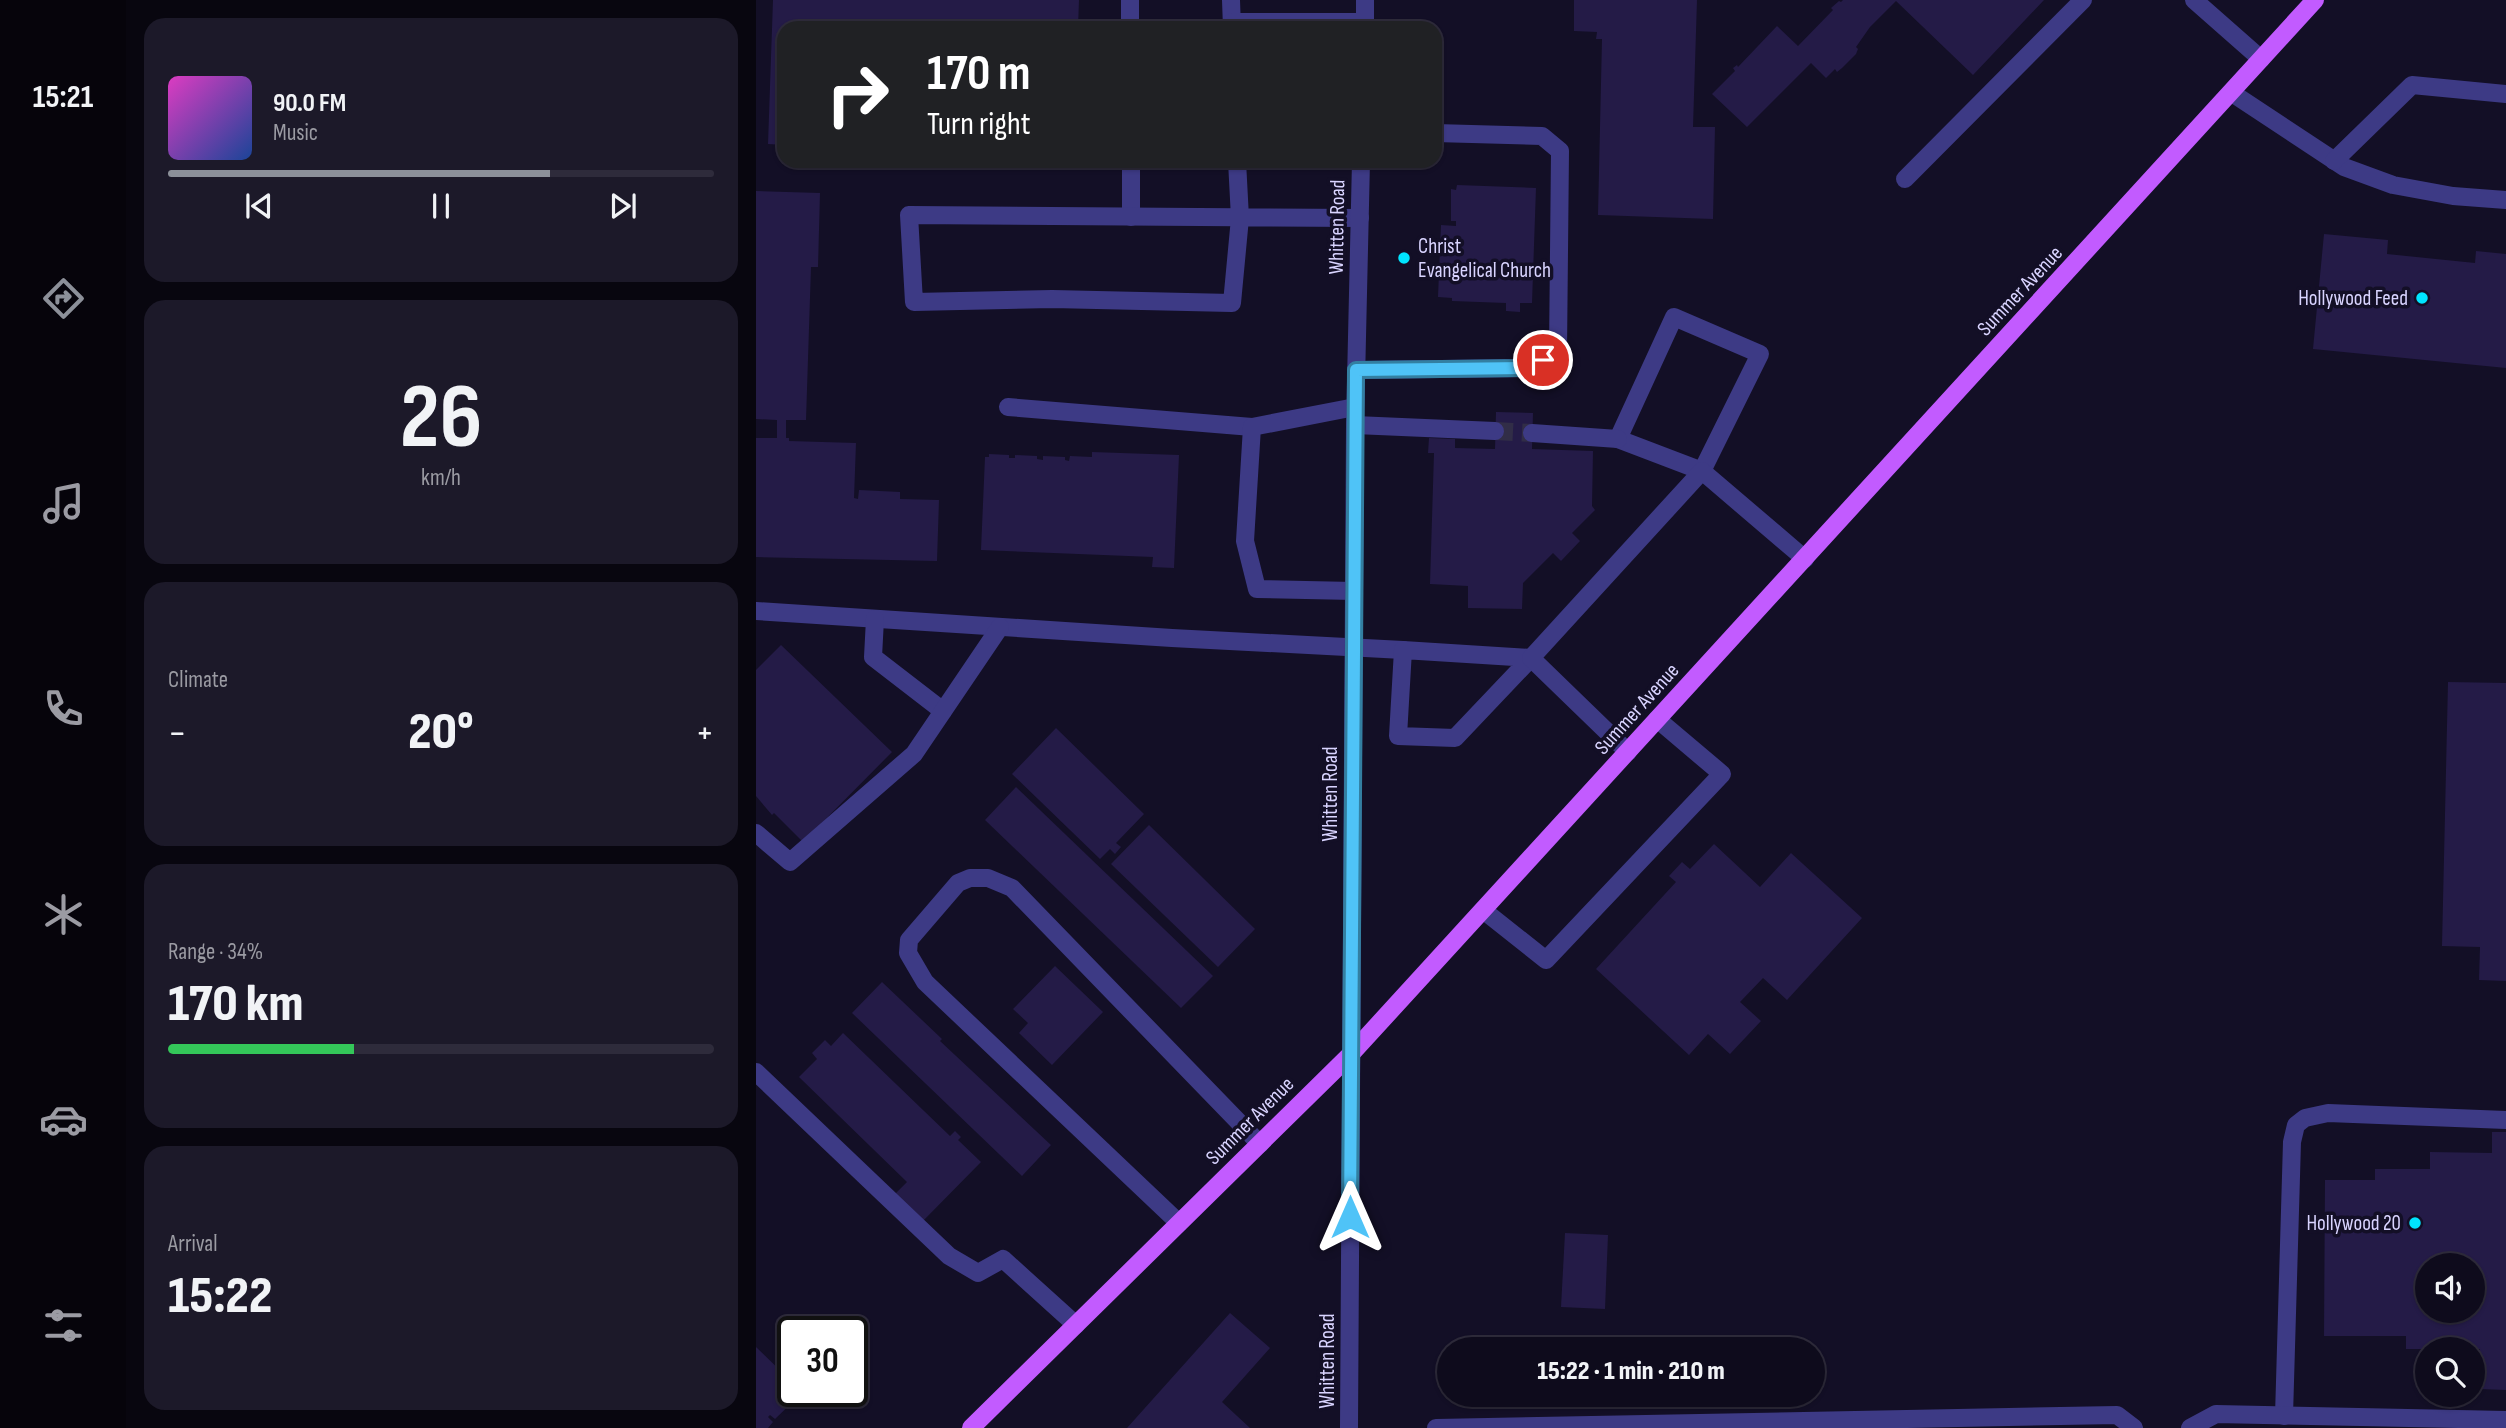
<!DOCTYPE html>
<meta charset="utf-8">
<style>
body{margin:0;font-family:"Sofia Sans Condensed",sans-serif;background:#1c1929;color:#f1f3f6;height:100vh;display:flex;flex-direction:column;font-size:26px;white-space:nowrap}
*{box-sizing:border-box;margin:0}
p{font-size:23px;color:#9b9ba3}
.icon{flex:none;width:38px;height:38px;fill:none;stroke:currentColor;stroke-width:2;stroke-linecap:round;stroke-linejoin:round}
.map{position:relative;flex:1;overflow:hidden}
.details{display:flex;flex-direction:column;gap:18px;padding:18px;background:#08060f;width:630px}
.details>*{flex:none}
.hud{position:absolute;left:21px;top:21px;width:665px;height:147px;border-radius:21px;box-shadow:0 2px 5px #0004,0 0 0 2px #2e2b3b;background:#202124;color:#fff;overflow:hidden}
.controls{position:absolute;left:1659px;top:1253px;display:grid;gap:14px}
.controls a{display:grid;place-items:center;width:70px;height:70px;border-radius:50%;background:#0e0b1c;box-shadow:0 2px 5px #0004,0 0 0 2px #2e2b3b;font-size:35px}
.speed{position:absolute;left:21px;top:1316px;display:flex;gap:14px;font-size:35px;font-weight:700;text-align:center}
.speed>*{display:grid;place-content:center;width:91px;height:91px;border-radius:50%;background:#0e0b1c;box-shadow:0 2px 5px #0004,0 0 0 2px #2e2b3b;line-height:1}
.speed .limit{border:4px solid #111;border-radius:10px;background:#fff;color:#111}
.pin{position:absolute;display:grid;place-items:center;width:60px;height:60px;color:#fff;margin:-30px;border:4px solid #fff;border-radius:50%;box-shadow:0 2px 7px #0007}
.me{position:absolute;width:77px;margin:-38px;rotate:0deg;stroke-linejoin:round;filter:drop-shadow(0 0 5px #0008)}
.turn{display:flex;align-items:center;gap:24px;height:147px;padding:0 35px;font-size:32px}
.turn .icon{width:91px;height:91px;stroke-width:2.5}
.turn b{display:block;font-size:49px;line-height:60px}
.big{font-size:52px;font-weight:800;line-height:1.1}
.details .card{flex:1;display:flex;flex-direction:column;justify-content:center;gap:10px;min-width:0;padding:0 24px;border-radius:21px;background:#1c1929}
.details .dial{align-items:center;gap:0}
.dial b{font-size:91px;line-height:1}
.song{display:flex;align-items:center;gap:21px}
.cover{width:84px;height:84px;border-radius:10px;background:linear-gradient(135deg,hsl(310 70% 55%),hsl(220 70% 35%))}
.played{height:7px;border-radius:4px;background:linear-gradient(90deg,#8c9099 70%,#2e2b3b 70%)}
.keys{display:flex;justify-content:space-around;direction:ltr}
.heat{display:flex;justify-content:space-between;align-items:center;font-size:38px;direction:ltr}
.charge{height:10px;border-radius:5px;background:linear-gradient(90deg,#34c759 34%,#2e2b3b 0)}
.trip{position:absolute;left:681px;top:1337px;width:388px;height:70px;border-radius:35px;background:#0e0b1c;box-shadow:0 2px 5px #0004,0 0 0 2px #2e2b3b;font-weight:800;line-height:70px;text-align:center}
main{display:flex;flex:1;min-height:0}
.tab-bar{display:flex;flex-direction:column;width:126px;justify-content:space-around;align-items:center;background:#06040b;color:#9b9ba3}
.tab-bar .icon{width:49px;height:49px}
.tab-bar .selected{color:#8c9099}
.tab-bar b{font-size:32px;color:#f1f3f6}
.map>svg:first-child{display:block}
.building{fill:#241b47;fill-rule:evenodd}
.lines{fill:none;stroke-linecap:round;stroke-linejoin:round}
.minor-tunnel{stroke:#312d47;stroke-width:18;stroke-dasharray:18 9;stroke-linecap:butt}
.minor{stroke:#3d3a85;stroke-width:18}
.major{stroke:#c25bff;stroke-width:18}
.route-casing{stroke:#337fa1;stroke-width:18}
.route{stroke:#4fc3f7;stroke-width:12}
.poi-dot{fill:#00e5ff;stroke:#130f26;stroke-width:2.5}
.labels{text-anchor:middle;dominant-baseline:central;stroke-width:7;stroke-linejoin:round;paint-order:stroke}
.street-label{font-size:21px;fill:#d9d4ff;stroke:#130f26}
.poi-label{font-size:21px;fill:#d9d4ff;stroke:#130f26;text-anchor:end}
</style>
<main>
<nav class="tab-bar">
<b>15:21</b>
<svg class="icon selected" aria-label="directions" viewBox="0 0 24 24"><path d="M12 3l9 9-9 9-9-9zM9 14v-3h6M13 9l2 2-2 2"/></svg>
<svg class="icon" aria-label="music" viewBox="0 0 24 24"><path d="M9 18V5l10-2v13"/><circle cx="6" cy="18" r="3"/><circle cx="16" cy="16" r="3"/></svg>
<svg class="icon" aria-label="phone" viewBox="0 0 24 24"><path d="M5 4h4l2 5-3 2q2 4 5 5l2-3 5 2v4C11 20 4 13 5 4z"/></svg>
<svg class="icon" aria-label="climate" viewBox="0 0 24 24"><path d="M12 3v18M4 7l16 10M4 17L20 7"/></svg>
<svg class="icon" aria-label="car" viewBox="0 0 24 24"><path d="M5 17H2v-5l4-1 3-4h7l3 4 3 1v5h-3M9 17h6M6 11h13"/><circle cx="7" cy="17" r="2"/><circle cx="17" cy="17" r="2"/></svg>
<svg class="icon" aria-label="filters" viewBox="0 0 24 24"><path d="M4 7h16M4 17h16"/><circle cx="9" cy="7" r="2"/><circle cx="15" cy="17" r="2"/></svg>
</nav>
<section class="details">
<div class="card">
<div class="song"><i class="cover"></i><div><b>90.0 FM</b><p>Music</p></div></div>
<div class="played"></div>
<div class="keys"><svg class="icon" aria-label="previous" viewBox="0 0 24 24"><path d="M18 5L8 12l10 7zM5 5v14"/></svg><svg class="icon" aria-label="pause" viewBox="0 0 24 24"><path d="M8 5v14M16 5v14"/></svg><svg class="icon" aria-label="next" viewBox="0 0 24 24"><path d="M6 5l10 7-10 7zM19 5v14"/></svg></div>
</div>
<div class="card dial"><b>26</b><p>km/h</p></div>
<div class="card"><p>Climate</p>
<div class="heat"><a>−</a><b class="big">20°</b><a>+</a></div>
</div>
<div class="card"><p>Range · 34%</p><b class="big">170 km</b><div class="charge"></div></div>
<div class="card"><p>Arrival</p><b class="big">15:22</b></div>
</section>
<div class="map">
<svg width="1750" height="1428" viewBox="0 0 1750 1428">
<rect width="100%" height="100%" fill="#130f26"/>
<g class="building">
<polygon points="17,0 323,0 322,28 28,28 28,145 12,144"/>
<polygon points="818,0 941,0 937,127 959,127 957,219 842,215 846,39 840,39 841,32 818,31"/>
<polygon points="1087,0 1288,0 1217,75 1140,1 1114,27 1100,47 1102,49 1100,54 1086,68 1081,72 1079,69 1070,78 1055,63 991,127 956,94 979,71 977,68 981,65 982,67 1021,26 1042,46 1077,10 1075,8 1083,1 1085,2"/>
<polygon points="701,185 780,188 776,303 764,303 764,312 750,311 750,303 696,301 696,298 682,297 685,225 700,226 700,221 695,221 695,189 700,190"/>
<polygon points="0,191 64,193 62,267 55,267 50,420 30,420 30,438 33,438 33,441 100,443 98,498 102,499 103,490 144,492 144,499 183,500 181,561 0,557 0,438 21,438 21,420 0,419"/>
<polygon points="1568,234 1632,240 1631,254 1719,263 1720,251 1750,254 1750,368 1557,349"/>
<polygon points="740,412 777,413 776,449 837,451 836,506 839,510 816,533 824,541 805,561 797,553 767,583 766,609 712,608 712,586 674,584 678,453 672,453 673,438 699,439 699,448 739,449"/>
<polygon points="336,452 423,455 418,568 396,567 397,557 225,550 229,457 233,457 233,454 253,455 253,458 259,458 259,455 281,456 281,459 287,460 287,456 309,457 309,460 313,461 314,456 336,457"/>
<polygon points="25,645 136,752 47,842 18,813 16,815 0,796 0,670"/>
<polygon points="1692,682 1750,683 1750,981 1723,980 1724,947 1686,946"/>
<polygon points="300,728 388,814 360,843 365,847 359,854 354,849 344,859 256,774"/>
<polygon points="260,787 457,976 425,1008 229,820"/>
<polygon points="393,825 499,929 462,967 355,864"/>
<polygon points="958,844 1004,887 1035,853 1106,918 1031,1000 1007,978 984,1002 1005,1021 974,1054 952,1034 933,1055 840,969 920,882 913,876 926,862 934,869"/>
<polygon points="299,966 347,1012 296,1065 263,1033 272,1023 257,1009"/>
<polygon points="126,982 186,1039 184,1041 295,1145 266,1176 96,1013"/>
<polygon points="87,1033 194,1136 199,1131 205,1137 202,1140 225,1162 165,1223 137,1196 151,1182 43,1077 61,1059 56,1053 69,1040 75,1046"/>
<path d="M1736,1132H1750V1390L1724,1389V1349H1650V1336H1568L1569,1180H1619V1169H1674V1152L1736,1153ZM1671,1265H1717V1311H1671Z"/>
<polygon points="809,1233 852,1235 849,1309 805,1307"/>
<polygon points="474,1313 514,1348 466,1402 494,1428 371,1428"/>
<polygon points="0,1347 37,1383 37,1391 46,1393 19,1419 14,1415 12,1417 17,1422 12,1428 0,1428"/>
</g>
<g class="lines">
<polyline class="minor-tunnel" points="739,431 776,433"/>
<g class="minor">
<polyline points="374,0 374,28"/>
<polyline points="475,0 476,28"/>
<polyline points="1438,0 1505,59"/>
<polyline points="476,22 609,22"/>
<polyline points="609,28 609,0"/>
<polyline points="1476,93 1588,167 1637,185 1697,196 1750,200"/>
<polyline points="375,161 375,217"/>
<polyline points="481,161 484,218 476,303 296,299 158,302 153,215 604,218"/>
<polyline points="1578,161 1656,85 1750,94"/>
<polyline points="1149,179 1327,0"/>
<polygon points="918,317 1004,354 946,471 862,439"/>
<polyline points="600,370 773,368 802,352 804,151 786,136 679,133"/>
<polyline points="252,407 496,427"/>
<polyline points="599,425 739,431"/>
<polyline points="776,433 862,439"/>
<polyline points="598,591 501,589 489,541 496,427 599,407"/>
<polyline points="0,611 416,638 647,650"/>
<polyline points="119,619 117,657 187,711"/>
<polygon points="647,650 775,658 699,738 642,736"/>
<polyline points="872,752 775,658 946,471 1049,559"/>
<polyline points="0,833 34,862 158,754 244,627"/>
<polyline points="727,910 790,960 966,774 901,719"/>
<polyline points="0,1072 193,1256 222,1273 247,1259 320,1325"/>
<polyline points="423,1223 169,982 152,953 153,940 202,883 214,878 232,878 256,888 504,1144"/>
<polyline points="1528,1416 1536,1142 1540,1125 1549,1118 1572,1113 1750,1120"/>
<polyline points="593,1428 599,425 605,161"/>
<polyline points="680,1428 1361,1415 1378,1428"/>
<polyline points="1434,1428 1460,1414 1750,1420"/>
</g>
<polyline class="major" points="215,1428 595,1054 1559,0"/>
</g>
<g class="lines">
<defs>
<polyline id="route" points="594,1217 600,370 773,368 787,360"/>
</defs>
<use href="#route" class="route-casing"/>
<use href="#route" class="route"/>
</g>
<g class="poi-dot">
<circle cx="648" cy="258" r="7"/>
<circle cx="1666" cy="298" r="7"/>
<circle cx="1659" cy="1223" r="7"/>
</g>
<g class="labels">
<g class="street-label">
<text transform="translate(581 227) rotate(-89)">Whitten Road</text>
<text transform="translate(1264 291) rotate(-47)">Summer Avenue</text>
<text transform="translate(881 709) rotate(-48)">Summer Avenue</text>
<text transform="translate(574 794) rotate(-90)">Whitten Road</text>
<text transform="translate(494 1121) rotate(-45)">Summer Avenue</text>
<text transform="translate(571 1361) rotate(-90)">Whitten Road</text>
</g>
<g class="poi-label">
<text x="662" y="246" text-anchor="start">Christ<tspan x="662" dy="24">Evangelical Church</tspan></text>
<text x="1652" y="298">Hollywood Feed</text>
<text x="1645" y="1223">Hollywood 20</text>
</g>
</g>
</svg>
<div class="controls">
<a><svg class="icon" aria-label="sound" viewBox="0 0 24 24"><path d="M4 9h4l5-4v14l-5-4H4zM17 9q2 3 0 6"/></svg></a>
<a><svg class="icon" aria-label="search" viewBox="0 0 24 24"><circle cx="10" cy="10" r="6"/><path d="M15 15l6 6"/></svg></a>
</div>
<div class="speed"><div class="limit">30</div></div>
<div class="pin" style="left:787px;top:360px;background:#d93025"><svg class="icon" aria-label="arrive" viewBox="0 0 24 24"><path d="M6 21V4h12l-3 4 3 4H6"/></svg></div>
<svg class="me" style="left:594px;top:1217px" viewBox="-20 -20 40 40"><path d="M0-17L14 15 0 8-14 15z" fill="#4fc3f7" stroke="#fff" stroke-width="4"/></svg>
<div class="trip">15:22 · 1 min · 210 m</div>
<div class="hud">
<div class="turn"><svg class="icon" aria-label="right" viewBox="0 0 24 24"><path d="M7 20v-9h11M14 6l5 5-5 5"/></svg><div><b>170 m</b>Turn right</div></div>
</div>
</div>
</main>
